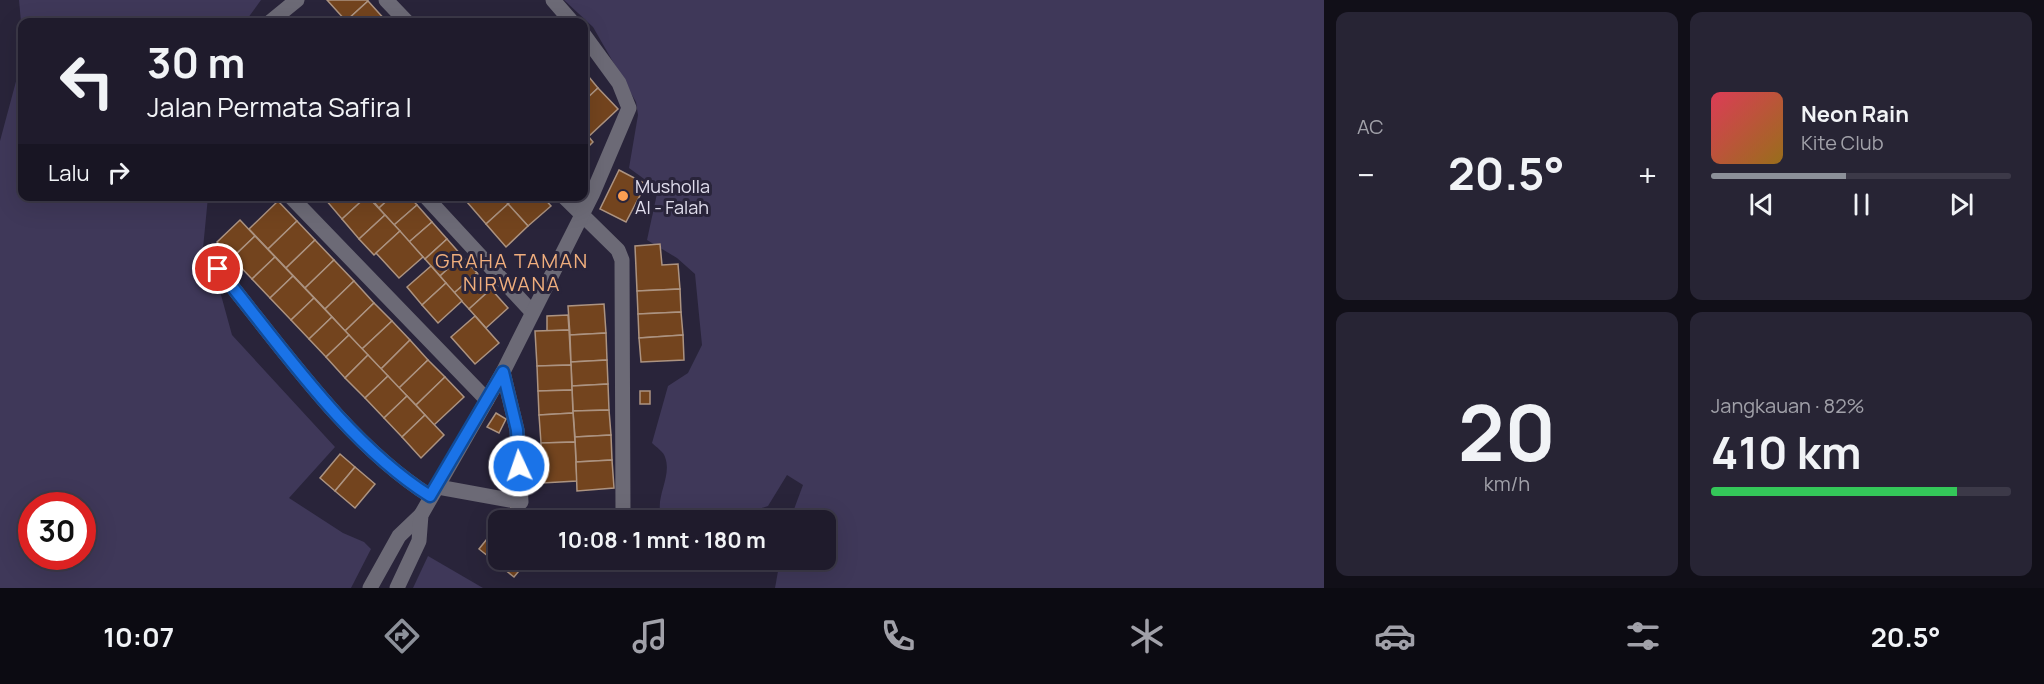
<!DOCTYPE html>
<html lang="id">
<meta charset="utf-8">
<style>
body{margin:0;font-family:Manrope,sans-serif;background:#272434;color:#f1f3f6;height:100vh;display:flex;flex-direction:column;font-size:22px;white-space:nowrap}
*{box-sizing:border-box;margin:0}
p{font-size:20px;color:#a1a1a9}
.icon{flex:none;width:33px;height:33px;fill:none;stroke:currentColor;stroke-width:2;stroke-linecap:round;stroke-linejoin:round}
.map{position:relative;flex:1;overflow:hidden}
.panel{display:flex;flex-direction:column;gap:12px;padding:12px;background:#110f18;width:720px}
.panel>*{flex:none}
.top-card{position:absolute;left:18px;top:18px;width:570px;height:183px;border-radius:12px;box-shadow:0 6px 24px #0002,0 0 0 2px #3c3948;background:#1f1b2c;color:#f1f3f6;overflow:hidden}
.speed{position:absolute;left:18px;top:492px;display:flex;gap:12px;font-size:30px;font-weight:700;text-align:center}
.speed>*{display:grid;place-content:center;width:78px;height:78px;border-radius:50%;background:#1f1b2c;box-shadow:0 6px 24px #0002,0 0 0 2px #3c3948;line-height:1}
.speed .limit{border:9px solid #d22;background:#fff;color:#111}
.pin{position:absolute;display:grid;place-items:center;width:51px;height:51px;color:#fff;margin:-26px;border:3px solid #fff;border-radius:50%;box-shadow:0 2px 6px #0007}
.me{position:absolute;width:66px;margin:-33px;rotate:357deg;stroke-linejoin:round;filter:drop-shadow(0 0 4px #0008)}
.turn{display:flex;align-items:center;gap:21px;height:126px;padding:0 30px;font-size:27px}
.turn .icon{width:78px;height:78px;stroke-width:2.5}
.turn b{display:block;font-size:42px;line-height:51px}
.then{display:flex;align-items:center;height:57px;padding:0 30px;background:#0003;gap:12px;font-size:22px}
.big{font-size:45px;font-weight:700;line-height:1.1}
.panel .widget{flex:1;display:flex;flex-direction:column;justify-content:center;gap:9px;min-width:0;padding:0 21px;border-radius:12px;background:#272434}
.panel .dial{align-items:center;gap:0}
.dial b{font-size:78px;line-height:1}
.song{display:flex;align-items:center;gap:18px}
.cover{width:72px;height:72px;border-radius:9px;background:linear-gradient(135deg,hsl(350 70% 55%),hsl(40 70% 35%))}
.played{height:6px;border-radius:3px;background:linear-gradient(90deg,#8c9099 45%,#3c3948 45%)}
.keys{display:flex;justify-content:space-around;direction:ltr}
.heat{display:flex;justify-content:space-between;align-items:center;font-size:33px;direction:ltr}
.charge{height:9px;border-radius:4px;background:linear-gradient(90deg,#34c759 82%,#3c3948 0)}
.panel .tiles{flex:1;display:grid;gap:12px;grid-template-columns:repeat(2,1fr)}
.trip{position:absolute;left:488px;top:510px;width:348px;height:60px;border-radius:12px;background:#1f1b2c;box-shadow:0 6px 24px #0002,0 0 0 2px #3c3948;font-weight:700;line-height:60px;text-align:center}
.tabs{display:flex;height:96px;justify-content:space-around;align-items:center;background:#0c0b12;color:#a1a1a9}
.tabs .icon{width:42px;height:42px}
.tabs .current{color:#8c9099}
.tabs b{font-size:27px;color:#f1f3f6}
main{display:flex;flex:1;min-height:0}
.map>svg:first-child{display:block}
.green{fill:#3f3859;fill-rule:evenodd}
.building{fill:#73441e;stroke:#ac9381;stroke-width:1.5}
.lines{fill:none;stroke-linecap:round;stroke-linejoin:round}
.minor{stroke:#6c6a76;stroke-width:15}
.route-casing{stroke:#114b97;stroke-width:15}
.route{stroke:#1a73e8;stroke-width:10}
.poi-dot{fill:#fb9e52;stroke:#29243a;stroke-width:2}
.labels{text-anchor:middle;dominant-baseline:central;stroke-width:6;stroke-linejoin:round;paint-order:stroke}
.poi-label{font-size:18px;fill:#e1deed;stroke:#29243a;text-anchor:start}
.neighbourhood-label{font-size:20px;letter-spacing:1.5px;fill:#f0ae7d;stroke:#29243a}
</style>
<main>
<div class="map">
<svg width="1324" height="588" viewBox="0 0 1324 588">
<rect width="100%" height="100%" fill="#29243a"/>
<g class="green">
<polygon points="19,0 261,0 245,22 22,22 22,33"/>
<path d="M564,0H1324V588H775L780,560H825V520H790L803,485L787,475L768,506L746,513L727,511L663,520C652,500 673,478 665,457C664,452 656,447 652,443L668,386L688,373L702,345L695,274L677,258L647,240L658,189L629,168L638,115L636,102L593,27Z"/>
<path d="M22,59V196L208,197L201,269L218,284L232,335L335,447L289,498L343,533L364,542L371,549L351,588H0V141ZM32,506H82V556H32Z"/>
<polygon points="428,556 483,588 413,588"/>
</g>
<g class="building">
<polygon points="327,0 367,0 368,1 346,21"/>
<polygon points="368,1 387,22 347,22 346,21"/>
<polygon points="584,71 598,88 584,101"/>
<polygon points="598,88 618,109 588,137 584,131 584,101"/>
<polygon points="584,131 593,142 584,151"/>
<polygon points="619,170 646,184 626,222 600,209"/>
<polygon points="327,196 367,196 342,219 325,199"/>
<polygon points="367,196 385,215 359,239 342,219"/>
<polygon points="369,196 392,196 379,208"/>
<polygon points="392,196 409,196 417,205 394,225 379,208"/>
<polygon points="473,196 502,196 508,204 486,224 467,202"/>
<polygon points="516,196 542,196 551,206 528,226 508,204"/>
<polygon points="278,201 297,221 268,249 249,229"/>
<polygon points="508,204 528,226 506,247 486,224"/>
<polygon points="417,205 432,222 409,242 394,225"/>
<polygon points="385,215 400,231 374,255 359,239"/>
<polygon points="240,220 255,236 232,258 217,242"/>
<polygon points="297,221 315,240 286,268 268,249"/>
<polygon points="432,222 447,239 425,259 409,242"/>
<polygon points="400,231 423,257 399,278 376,253"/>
<polygon points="255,236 275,257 252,279 232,258"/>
<polygon points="447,239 462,256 440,276 425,259"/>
<polygon points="315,240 334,260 305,288 286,268"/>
<polygon points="660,244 662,265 678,264 680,289 637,291 635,246"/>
<polygon points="462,256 477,273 454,293 440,276"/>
<polygon points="275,257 293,276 270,298 252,279"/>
<polygon points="334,260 354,281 325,309 305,288"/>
<polygon points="431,266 446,283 422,305 407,287"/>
<polygon points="477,273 491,289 469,309 454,293"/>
<polygon points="293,276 314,298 291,320 270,298"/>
<polygon points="354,281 374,303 345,331 325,309"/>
<polygon points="446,283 462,301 438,323 422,305"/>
<polygon points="491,289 508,308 486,328 469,309"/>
<polygon points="680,289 681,312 638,314 637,291"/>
<polygon points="314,298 332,317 309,339 291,320"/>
<polygon points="374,303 392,321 362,349 345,331"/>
<polygon points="604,304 606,333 570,335 568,306"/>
<polygon points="681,312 683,335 639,338 638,314"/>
<polygon points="568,315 569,330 547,331 547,316"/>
<polygon points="475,316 499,343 475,364 451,337"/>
<polygon points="332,317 349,335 326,357 309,339"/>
<polygon points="392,321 410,340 381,369 362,349"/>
<polygon points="569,330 571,365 537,366 535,331"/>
<polygon points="606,333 607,360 571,362 570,335"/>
<polygon points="349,335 368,355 345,378 326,357"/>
<polygon points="683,335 684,360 641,362 639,338"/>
<polygon points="410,340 428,360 399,388 381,369"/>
<polygon points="368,355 388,376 365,398 345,378"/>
<polygon points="428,360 445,377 416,405 399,388"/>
<polygon points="607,360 608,384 572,386 571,362"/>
<polygon points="571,365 572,390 538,391 537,366"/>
<polygon points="388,376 407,396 384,418 365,398"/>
<polygon points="445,377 464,397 434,425 416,405"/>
<polygon points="608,384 609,410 573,411 572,386"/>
<polygon points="572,390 573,413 539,415 538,391"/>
<rect x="640" y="391" width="10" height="13"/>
<polygon points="407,396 425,415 402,437 384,418"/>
<polygon points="609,410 611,435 575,437 573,411"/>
<polygon points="496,413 506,419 499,433 487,427"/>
<polygon points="573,413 575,442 541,443 539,415"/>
<polygon points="425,415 444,435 421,458 402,437"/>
<polygon points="611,435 612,460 576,462 575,437"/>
<polygon points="575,442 577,481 542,483 541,443"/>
<polygon points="340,454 355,467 335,491 320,478"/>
<polygon points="612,460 614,488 577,491 576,462"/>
<polygon points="355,467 375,484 355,508 335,491"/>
<polygon points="513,505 533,520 501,520"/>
<polygon points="495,529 498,531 498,560 528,560 514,577 479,549"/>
</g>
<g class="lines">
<g class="minor">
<polyline points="386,0 407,22"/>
<polyline points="553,0 572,22"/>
<polyline points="270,22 297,0"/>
<polyline points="290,196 487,400"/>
<polyline points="425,196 532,312"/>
<polyline points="563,196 618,250 622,260 623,512"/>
<path d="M218,269C281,346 346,443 430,496"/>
<polyline points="438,487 521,502 517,430 503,372"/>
<polyline points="370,588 399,536 421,515"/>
<polyline points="397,588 419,541 421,515 503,372 592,195 629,108 619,83 584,35"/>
</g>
</g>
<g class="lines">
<defs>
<path id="route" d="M218,269C281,346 346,443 430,496L503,372L517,430L519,466"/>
</defs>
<use href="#route" class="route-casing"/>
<use href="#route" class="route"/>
</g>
<circle class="poi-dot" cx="623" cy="196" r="6"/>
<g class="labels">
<g class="poi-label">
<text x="635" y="186">Musholla<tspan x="635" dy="21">Al - Falah</tspan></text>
</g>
<g class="neighbourhood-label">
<text x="512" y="260">GRAHA TAMAN<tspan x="512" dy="23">NIRWANA</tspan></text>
</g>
</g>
</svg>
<div class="speed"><div class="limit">30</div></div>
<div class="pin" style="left:218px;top:269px;background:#d93025"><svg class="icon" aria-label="arrive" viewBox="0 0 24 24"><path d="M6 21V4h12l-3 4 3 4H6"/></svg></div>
<svg class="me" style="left:519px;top:466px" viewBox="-20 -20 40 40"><circle r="17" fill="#1a73e8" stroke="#fff" stroke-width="3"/><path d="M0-11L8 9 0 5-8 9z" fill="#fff"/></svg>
<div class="trip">10:08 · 1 mnt · 180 m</div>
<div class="top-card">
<div class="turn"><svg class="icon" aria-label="left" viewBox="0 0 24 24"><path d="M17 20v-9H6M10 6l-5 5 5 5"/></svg><div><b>30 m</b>Jalan Permata Safira I</div></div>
<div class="then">Lalu<svg class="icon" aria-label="right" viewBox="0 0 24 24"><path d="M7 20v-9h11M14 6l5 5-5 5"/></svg></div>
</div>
</div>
<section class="panel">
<div class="tiles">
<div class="widget"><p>AC</p>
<div class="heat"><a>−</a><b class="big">20.5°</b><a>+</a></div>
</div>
<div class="widget">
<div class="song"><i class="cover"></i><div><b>Neon Rain</b><p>Kite Club</p></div></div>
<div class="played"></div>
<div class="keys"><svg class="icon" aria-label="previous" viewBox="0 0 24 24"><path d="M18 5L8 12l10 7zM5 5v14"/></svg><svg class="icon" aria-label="pause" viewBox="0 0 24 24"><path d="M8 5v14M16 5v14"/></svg><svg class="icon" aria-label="next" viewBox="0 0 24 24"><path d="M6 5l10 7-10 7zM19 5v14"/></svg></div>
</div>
<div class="widget dial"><b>20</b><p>km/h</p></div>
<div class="widget"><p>Jangkauan · 82%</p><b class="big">410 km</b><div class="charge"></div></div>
</div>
</section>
</main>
<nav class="tabs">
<b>10:07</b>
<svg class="icon current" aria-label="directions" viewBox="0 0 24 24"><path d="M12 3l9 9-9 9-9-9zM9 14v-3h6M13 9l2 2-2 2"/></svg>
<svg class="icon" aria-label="music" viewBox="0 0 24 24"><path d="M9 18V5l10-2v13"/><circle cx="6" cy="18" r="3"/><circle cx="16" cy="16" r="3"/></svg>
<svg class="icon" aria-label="phone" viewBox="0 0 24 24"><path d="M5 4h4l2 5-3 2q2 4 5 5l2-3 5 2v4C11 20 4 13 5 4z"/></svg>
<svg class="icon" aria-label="climate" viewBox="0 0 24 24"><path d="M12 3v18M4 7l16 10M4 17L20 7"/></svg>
<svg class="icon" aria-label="car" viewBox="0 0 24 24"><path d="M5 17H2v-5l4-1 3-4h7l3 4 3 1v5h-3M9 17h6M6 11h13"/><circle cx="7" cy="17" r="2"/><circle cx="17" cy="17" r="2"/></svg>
<svg class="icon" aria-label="filters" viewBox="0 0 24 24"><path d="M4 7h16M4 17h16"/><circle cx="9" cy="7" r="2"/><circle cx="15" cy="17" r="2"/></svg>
<b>20.5°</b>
</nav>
